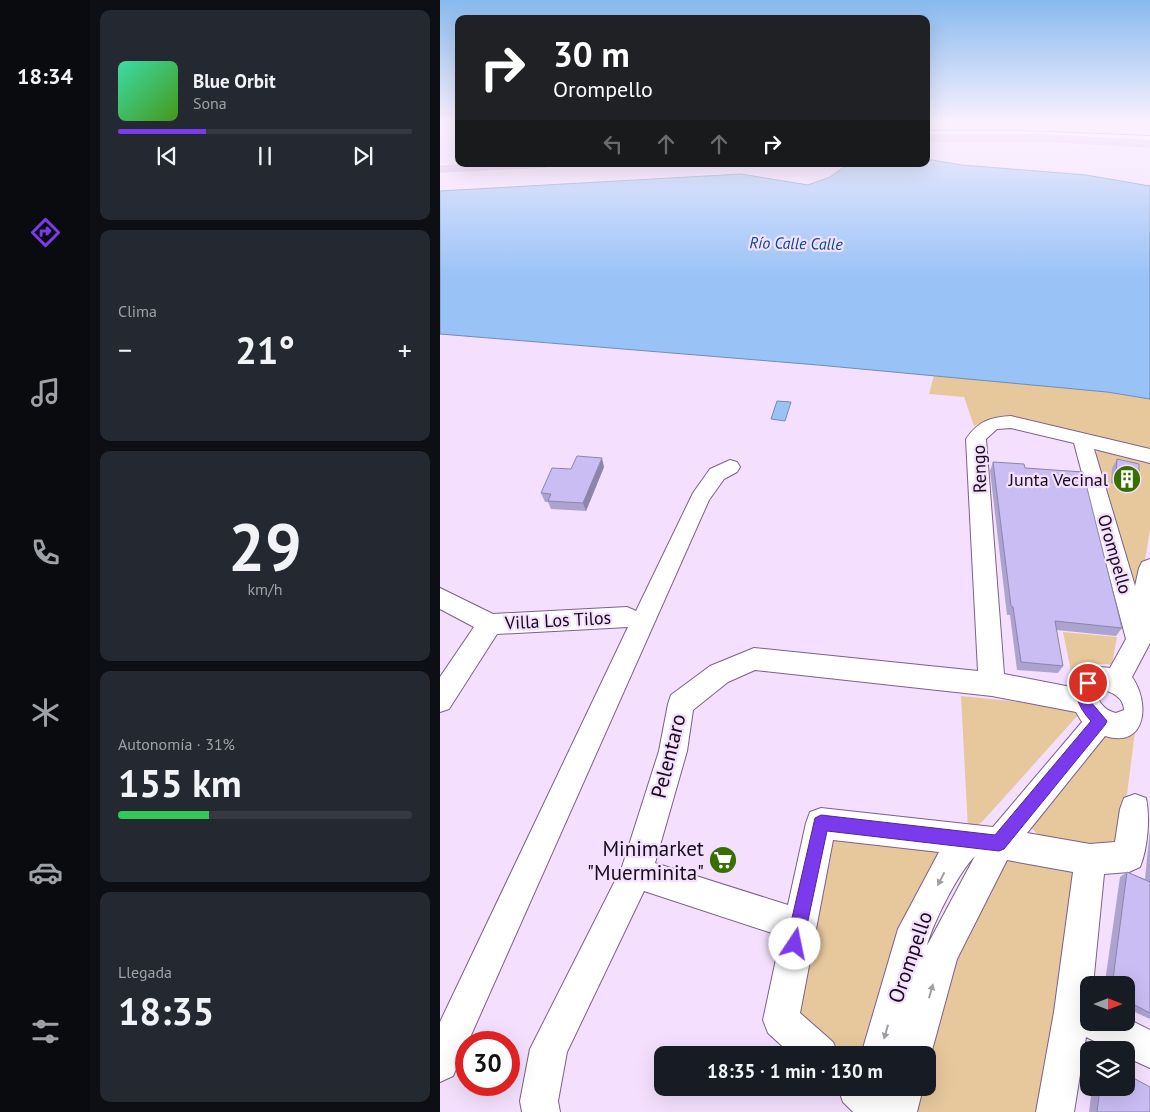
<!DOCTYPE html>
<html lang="es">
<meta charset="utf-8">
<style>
body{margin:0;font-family:"PT Sans",sans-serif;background:#242831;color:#f1f3f6;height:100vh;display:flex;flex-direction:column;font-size:19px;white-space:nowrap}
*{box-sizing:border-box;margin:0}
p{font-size:16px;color:#9ea1a6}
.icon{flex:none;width:28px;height:28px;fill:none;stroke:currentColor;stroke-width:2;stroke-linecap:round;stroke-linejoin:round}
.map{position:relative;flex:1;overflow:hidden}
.side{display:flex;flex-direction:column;gap:10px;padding:10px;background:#0d0f14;width:350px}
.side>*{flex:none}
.hud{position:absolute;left:15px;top:15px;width:475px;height:152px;border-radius:10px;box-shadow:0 5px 20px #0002;background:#202124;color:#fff;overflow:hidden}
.needle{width:32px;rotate:90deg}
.tools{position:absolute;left:640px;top:976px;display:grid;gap:10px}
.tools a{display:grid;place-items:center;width:55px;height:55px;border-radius:10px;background:#171b24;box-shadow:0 5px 20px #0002;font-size:25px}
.speed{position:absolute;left:15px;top:1031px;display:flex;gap:10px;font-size:25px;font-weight:700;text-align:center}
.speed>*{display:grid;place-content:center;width:65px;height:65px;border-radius:50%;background:#171b24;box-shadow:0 5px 20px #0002;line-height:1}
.speed .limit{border:8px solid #d22;background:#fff;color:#111}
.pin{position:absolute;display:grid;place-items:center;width:42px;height:42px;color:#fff;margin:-21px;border:2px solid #fff;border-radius:50%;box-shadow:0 1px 5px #0007}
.me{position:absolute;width:55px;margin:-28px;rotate:11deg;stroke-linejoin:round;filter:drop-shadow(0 0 4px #0008)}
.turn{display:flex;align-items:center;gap:18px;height:105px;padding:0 15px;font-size:22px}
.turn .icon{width:65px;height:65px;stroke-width:2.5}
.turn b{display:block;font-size:35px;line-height:42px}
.lanes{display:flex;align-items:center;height:48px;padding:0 15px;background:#0003;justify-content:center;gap:25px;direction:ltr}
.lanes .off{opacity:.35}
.big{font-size:38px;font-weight:800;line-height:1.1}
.side .card{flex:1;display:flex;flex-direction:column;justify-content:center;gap:8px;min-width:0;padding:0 18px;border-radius:10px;background:#242831}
.side .dial{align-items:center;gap:0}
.dial b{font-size:65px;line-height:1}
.song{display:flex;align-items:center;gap:15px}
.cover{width:60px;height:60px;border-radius:8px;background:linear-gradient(135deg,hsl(160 70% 55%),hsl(100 70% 35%))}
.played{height:5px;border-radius:2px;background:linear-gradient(90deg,#7c3aed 30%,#363941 30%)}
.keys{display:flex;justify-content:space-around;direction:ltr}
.heat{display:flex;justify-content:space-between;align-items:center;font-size:28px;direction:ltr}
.charge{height:8px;border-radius:4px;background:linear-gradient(90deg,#34c759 31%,#363941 0)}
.trip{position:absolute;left:214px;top:1046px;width:282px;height:50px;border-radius:10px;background:#171b24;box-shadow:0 5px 20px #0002;font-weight:800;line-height:50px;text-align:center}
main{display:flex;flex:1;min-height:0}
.dock{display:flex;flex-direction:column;width:90px;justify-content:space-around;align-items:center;background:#090b0e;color:#9ea1a6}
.dock .icon{width:35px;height:35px}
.dock .current{color:#7c3aed}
.dock b{font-size:22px;color:#f1f3f6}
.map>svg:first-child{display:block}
.green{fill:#e7c89d}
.water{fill:#99c2f7;stroke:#728bb5}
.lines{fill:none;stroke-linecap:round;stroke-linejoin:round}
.minor-casing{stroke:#7d5f8b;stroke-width:2}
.trunk-casing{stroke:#fff;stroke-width:1}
.minor{fill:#fff;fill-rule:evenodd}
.trunk{fill:#debbee;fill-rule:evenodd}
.wall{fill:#ada3d1}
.shaded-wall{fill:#8d84aa}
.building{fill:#c9bdf3;stroke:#8d84aa}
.oneway{fill:#a29da4}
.route{fill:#7c3aed;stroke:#51269a}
.labels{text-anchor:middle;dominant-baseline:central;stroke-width:4.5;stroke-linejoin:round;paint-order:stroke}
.far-water-label{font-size:16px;font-style:italic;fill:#004994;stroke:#f4e0fe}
.street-label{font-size:18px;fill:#160a1b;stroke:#f4e0fe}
.poi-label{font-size:18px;fill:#160a1b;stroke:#f4e0fe;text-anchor:end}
.near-street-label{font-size:21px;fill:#160a1b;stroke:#f4e0fe}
.near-poi-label{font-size:21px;fill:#160a1b;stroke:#f4e0fe;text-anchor:end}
</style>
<main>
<nav class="dock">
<b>18:34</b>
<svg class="icon current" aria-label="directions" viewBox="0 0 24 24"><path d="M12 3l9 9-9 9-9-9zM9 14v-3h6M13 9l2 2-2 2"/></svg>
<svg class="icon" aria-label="music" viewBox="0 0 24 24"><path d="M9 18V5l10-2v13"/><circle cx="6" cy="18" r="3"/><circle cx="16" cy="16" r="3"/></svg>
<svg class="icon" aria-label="phone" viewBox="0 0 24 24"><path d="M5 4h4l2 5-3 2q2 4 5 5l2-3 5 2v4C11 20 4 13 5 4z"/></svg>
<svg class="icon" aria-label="climate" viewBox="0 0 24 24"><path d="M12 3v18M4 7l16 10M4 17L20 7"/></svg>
<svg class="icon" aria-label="car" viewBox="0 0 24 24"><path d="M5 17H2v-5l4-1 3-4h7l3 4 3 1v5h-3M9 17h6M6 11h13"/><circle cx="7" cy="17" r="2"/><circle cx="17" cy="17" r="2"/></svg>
<svg class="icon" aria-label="filters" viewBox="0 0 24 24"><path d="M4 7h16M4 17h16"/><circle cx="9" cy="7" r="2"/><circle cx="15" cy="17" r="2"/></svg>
</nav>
<section class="side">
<div class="card">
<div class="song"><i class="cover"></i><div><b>Blue Orbit</b><p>Sona</p></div></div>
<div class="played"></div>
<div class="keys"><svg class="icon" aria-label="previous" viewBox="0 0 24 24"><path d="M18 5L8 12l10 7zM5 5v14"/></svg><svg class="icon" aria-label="pause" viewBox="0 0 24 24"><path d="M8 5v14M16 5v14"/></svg><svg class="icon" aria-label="next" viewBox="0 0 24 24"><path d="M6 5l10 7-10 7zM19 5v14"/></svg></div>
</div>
<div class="card"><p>Clima</p>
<div class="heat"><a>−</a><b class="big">21°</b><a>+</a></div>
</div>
<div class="card dial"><b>29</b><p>km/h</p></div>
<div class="card"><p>Autonomía · 31%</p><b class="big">155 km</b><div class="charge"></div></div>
<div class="card"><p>Llegada</p><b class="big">18:35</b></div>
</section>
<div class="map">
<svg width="710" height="1112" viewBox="0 0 710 1112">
<rect width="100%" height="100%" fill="#f4e0fe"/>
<g class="green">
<polygon points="494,375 667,392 710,399 710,451 569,417 553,418 534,426 524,397 489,394"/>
<polygon points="661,450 710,461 710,529 701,585 694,585 652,454"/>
<path d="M623,632L677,637L672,664C657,665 641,662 632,676Z"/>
<polygon points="521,696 631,707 639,714 542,822 528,830"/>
<polygon points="666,732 695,732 686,802 674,851 600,837 587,823"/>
<polygon points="391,835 511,850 433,1055 409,1055 357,1013"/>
<polygon points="563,856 640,868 600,1112 472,1112 478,1088 488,1088 488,1055 500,991"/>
</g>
<g class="water">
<polygon points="486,159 522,165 646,175 710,186 710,399 667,392 378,365 0,334 0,191 301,174 368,185 390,177 404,167 421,164 486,164"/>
<polygon points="337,401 351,402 345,421 331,419"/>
</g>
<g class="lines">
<defs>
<g id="minor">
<polygon points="486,131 582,131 710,136 710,142 582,137 486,137"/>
<path d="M571,416L710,449V463L654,449L695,586L699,568L702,562L710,559V643L692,677C710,702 707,749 665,736L587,833L650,844L675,842L680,809L684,798L695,794L706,798C710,817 708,848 700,867L689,872L664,874L653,985H649V1022H686V1018L710,1030V1068L686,1057V1050H673L646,1037L634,1112H596L614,1012L633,872L567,860L517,959L488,1065V1055H421L458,929L499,852L393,840L360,1013L393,1042L399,1055H352L328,1033L323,1020L341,936L204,891L127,1052L118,1101L120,1112H82L80,1101L90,1049L182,867L219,751L228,704L231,695L270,666L314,648L538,671L526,439C538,421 551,417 571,416ZM571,428L634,443L686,639L670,668C654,665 638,672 631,687L564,674L546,439L557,429ZM315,670L552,696L636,712L642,722L553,827L381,808L370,812L366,823L348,905L215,863L247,751L253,710L288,682ZM661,690C672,691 684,698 684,710L676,713C666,711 658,703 657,693ZM535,856L489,942L487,945C494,921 518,873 535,856Z"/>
<polygon points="290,460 297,462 300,467 297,472 284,479 269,500 28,1042 26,1042 26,1047 13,1076 0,1082 0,1022 188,627 57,634 9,709 0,712 0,677 34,627 0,609 0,588 53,614 187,607 196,611 253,493 270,469"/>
<polygon points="398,1088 483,1088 477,1112 413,1112 403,1102"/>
</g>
<g id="trunk">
<polygon points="486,134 603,134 710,140 710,148 603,142 486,142"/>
<polygon points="26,164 113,164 106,168 0,173 0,165"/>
</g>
</defs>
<use href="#minor" class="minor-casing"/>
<use href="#trunk" class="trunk-casing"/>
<use href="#minor" class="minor"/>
<use href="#trunk" class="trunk"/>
</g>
<g class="wall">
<polygon points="677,459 699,480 694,488 671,483 672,468"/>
<polygon points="553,462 585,468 682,628 676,636 616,630 623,666 618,673 577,670 570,615 567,615 550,471"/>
<polygon points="164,467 146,511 111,509 108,502 105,502 101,493 131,469"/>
<polygon points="710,829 710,1019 686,1008 686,985 670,985 665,982 680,877 687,872 705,879"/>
<polygon points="652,1088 686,1088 710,1112 649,1112"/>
</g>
<polygon class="shaded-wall" points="162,458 164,467 146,511 143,503"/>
<g class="building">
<polygon points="137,456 162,458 143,503 108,501 111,494 101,493 112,468 131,469"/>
<polygon points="677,459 699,464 699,480 676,475"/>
<polygon points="553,462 584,464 585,468 643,472 682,628 615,621 623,666 581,662 573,607 571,606"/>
<polygon points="687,872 710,882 710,1013 687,1001 688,987 686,986 686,985 683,985 673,979"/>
<polygon points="686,1074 710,1087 710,1112 657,1112 660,1088 686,1088"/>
</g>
<defs><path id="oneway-solid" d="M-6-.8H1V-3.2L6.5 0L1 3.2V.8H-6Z" transform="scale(1.25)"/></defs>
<g class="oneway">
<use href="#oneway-solid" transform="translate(501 879) rotate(117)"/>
<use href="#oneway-solid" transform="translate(491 991) rotate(-74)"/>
<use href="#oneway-solid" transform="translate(446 1032) rotate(106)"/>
</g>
<linearGradient id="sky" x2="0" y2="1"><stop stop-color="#88baee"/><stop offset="0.44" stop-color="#faf1ff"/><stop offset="1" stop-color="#faf1ff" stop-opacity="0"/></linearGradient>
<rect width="710" height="278" fill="url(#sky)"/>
<path class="route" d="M648,677L652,679L654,683L650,690V701L667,721L665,725L564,849L559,851L387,831L363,944L361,950L355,952L349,950L346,944L375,818L381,815L555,835L651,721C640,710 626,685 648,677Z"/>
<defs>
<symbol id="building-disc" viewBox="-11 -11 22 22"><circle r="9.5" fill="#377000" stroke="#f4e0fe"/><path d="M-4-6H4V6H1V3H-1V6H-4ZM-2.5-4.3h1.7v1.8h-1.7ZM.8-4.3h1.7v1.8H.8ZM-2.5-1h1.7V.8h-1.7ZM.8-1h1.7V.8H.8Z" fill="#fff"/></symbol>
<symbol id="supermarket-disc" viewBox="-11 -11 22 22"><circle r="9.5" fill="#377000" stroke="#f4e0fe"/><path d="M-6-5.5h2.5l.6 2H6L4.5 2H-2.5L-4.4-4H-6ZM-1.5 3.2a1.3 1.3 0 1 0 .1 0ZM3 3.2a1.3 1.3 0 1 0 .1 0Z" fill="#fff"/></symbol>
</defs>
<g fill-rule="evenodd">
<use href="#building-disc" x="671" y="463" width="32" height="32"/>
<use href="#supermarket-disc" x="267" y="844" width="32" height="32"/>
</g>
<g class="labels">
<g class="far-water-label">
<text transform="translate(356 243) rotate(1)">Río Calle Calle</text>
</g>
<g class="street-label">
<text transform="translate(539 469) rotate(-92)">Rengo</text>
<text transform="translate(675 554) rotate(74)">Orompello</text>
<text transform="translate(118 620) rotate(-3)">Villa Los Tilos</text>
</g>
<g class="poi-label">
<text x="668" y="479">Junta Vecinal</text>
</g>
<g class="near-street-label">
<text transform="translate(228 756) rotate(-76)">Pelentaro</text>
<text transform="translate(470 957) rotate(-71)">Orompello</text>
</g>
<g class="near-poi-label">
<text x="264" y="848">Minimarket<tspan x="264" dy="24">"Muerminita"</tspan></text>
</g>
</g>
</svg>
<div class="tools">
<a><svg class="needle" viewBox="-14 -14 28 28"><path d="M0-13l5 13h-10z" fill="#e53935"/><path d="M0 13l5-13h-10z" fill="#9ea1a6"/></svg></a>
<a><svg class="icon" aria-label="layers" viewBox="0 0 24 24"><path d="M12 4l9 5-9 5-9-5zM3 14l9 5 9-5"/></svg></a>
</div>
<div class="speed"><div class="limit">30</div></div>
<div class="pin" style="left:648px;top:683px;background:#d93025"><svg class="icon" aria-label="arrive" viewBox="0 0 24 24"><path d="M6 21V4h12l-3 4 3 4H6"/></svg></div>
<svg class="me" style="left:355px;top:944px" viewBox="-20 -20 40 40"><circle r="19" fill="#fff"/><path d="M0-13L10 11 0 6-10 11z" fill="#7c3aed"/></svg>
<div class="trip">18:35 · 1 min · 130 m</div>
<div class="hud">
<div class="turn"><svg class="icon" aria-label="right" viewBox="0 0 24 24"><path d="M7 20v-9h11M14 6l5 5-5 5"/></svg><div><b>30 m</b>Orompello</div></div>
<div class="lanes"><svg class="icon off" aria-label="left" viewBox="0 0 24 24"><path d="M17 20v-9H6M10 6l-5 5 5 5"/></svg><svg class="icon off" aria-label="ahead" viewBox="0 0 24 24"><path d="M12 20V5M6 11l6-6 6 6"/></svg><svg class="icon off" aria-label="ahead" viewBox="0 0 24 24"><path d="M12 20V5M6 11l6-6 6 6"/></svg><svg class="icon" aria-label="right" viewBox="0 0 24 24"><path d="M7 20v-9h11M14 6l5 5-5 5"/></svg></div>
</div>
</div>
</main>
